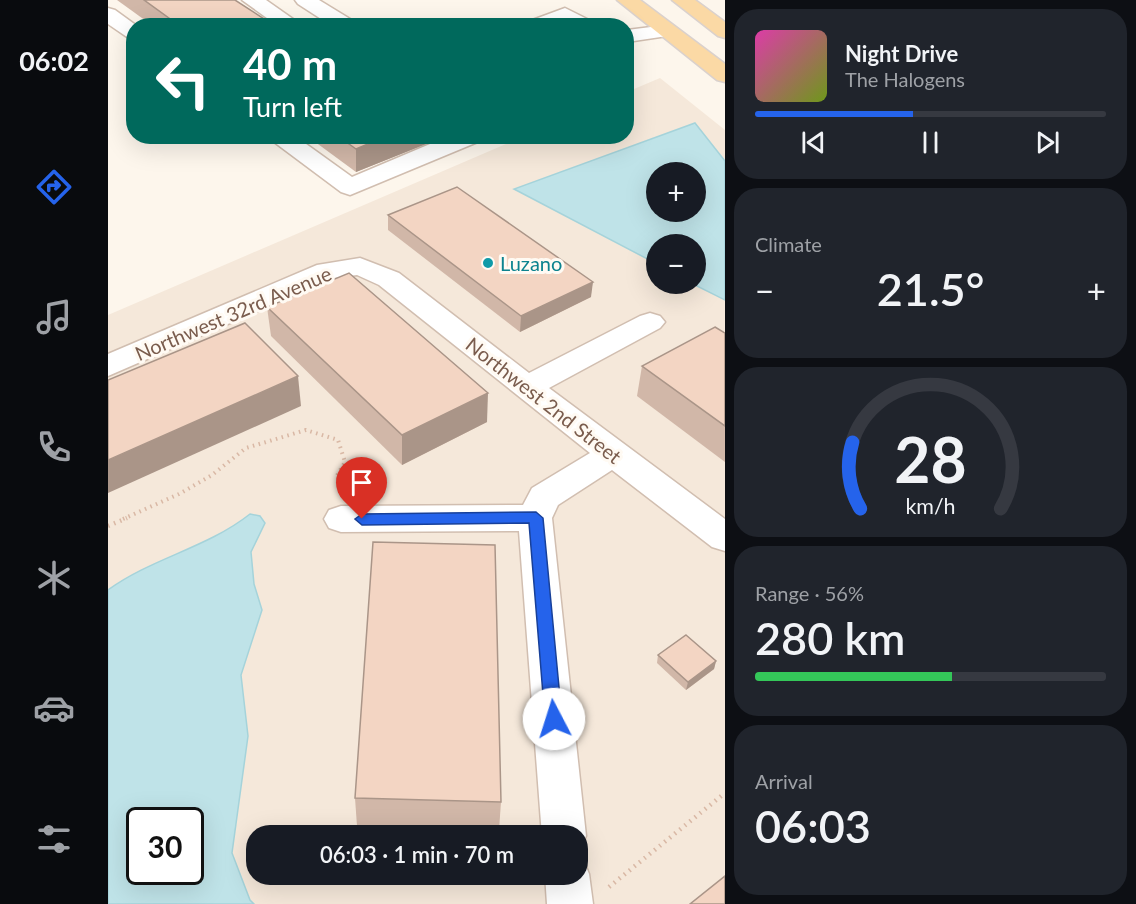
<!DOCTYPE html>
<meta charset="utf-8">
<style>
body{margin:0;font-family:Lato,sans-serif;background:#20242c;color:#f1f3f6;height:100vh;display:flex;flex-direction:column;font-size:22px;white-space:nowrap}
*{box-sizing:border-box;margin:0}
p{font-size:20px;color:#9ea1a6}
.icon{flex:none;width:33px;height:33px;fill:none;stroke:currentColor;stroke-width:2;stroke-linecap:round;stroke-linejoin:round}
.map{position:relative;flex:1;overflow:hidden}
.sheet{display:flex;flex-direction:column;gap:9px;padding:9px;background:#0d0f14;width:411px}
.sheet>*{flex:none}
.guide{position:absolute;left:18px;top:18px;width:508px;height:126px;border-radius:24px;box-shadow:0 6px 24px #0002;background:#00695c;color:#fff;overflow:hidden}
.fabs{position:absolute;left:538px;top:162px;display:grid;gap:12px}
.fabs a{display:grid;place-items:center;width:60px;height:60px;border-radius:50%;background:#171b24;box-shadow:0 6px 24px #0002;font-size:30px}
.speed{position:absolute;left:18px;top:807px;display:flex;gap:12px;font-size:30px;font-weight:700;text-align:center}
.speed>*{display:grid;place-content:center;width:78px;height:78px;border-radius:50%;background:#171b24;box-shadow:0 6px 24px #0002;line-height:1}
.speed .limit{border:3px solid #111;border-radius:9px;background:#fff;color:#111}
.pin{position:absolute;display:grid;place-items:center;width:51px;height:51px;color:#fff;margin:-62px -26px;border-radius:50% 50% 50% 0;rotate:-45deg;box-shadow:0 0 6px #0007}
.pin .icon{rotate:45deg}
.me{position:absolute;width:66px;margin:-33px;rotate:355deg;stroke-linejoin:round;filter:drop-shadow(0 0 4px #0008)}
.turn{display:flex;align-items:center;gap:21px;height:126px;padding:0 18px;font-size:27px}
.turn .icon{width:78px;height:78px;stroke-width:2.5}
.turn b{display:block;font-size:42px;line-height:51px}
.big{font-size:45px;font-weight:600;line-height:1.1}
.sheet .tile{flex:1;display:flex;flex-direction:column;justify-content:center;gap:9px;min-width:0;padding:0 21px;border-radius:24px;background:#20242c}
.sheet .dial{align-items:center;gap:0}
.dial svg{height:156px;overflow:visible;fill:none;stroke:#363941;stroke-width:7;stroke-linecap:round;text-anchor:middle}
.dial text{fill:#f1f3f6;stroke:none}
.song{display:flex;align-items:center;gap:18px}
.cover{width:72px;height:72px;border-radius:9px;background:linear-gradient(135deg,hsl(320 70% 55%),hsl(80 70% 35%))}
.played{height:6px;border-radius:3px;background:linear-gradient(90deg,#2563eb 45%,#363941 45%)}
.keys{display:flex;justify-content:space-around;direction:ltr}
.heat{display:flex;justify-content:space-between;align-items:center;font-size:33px;direction:ltr}
.charge{height:9px;border-radius:4px;background:linear-gradient(90deg,#34c759 56%,#363941 0)}
.trip{position:absolute;left:138px;top:825px;width:342px;height:60px;border-radius:24px;background:#171b24;box-shadow:0 6px 24px #0002;font-weight:600;line-height:60px;text-align:center}
main{display:flex;flex:1;min-height:0}
.menu{display:flex;flex-direction:column;width:108px;justify-content:space-around;align-items:center;background:#090b0e;color:#9ea1a6}
.menu .icon{width:42px;height:42px}
.menu .on{color:#2563eb}
.menu b{font-size:27px;color:#f1f3f6}
.map>svg:first-child{display:block}
.residential{fill:#f5e8da;fill-rule:evenodd}
.water{fill:#bfe3e8;stroke:#a5d3da;stroke-width:1.5;fill-rule:evenodd}
.lines{fill:none;stroke-linecap:round;stroke-linejoin:round}
.minor-casing{stroke:#d1beb0;stroke-width:3}
.major-casing{stroke:#dad1cd;stroke-width:3}
.path-far1{stroke:#d9b8a5;stroke-width:4;stroke-dasharray:1.5 4.5;stroke-linecap:butt}
.path{stroke:#d9b8a5;stroke-width:4.5;stroke-dasharray:1.5 5;stroke-linecap:butt}
.minor{fill:#fff;fill-rule:evenodd}
.major{fill:#fbd9a5;fill-rule:evenodd}
.wall{fill:#d1b7a8}
.shaded-wall{fill:#aa9588}
.building{fill:#f3d5c3;stroke:#aa9588;stroke-width:1.5}
.route{fill:#2563eb;stroke:#184099;stroke-width:1.5}
.culture-dot{fill:#0f9aa8;stroke:#fffaf3;stroke-width:2}
.labels{text-anchor:middle;dominant-baseline:central;stroke-width:6;stroke-linejoin:round;paint-order:stroke}
.culture-label{font-size:20px;fill:#0d838f;stroke:#fffaf3;text-anchor:start}
.street-label{font-size:20px;fill:#7a5c4d;stroke:#fffaf3}
</style>
<main>
<nav class="menu">
<b>06:02</b>
<svg class="icon on" aria-label="directions" viewBox="0 0 24 24"><path d="M12 3l9 9-9 9-9-9zM9 14v-3h6M13 9l2 2-2 2"/></svg>
<svg class="icon" aria-label="music" viewBox="0 0 24 24"><path d="M9 18V5l10-2v13"/><circle cx="6" cy="18" r="3"/><circle cx="16" cy="16" r="3"/></svg>
<svg class="icon" aria-label="phone" viewBox="0 0 24 24"><path d="M5 4h4l2 5-3 2q2 4 5 5l2-3 5 2v4C11 20 4 13 5 4z"/></svg>
<svg class="icon" aria-label="climate" viewBox="0 0 24 24"><path d="M12 3v18M4 7l16 10M4 17L20 7"/></svg>
<svg class="icon" aria-label="car" viewBox="0 0 24 24"><path d="M5 17H2v-5l4-1 3-4h7l3 4 3 1v5h-3M9 17h6M6 11h13"/><circle cx="7" cy="17" r="2"/><circle cx="17" cy="17" r="2"/></svg>
<svg class="icon" aria-label="filters" viewBox="0 0 24 24"><path d="M4 7h16M4 17h16"/><circle cx="9" cy="7" r="2"/><circle cx="15" cy="17" r="2"/></svg>
</nav>
<div class="map">
<svg width="617" height="904" viewBox="0 0 617 904">
<rect width="100%" height="100%" fill="#fdf6ec"/>
<path class="residential" d="M552,78L617,130V904H0V315L414,137L519,136V92ZM549,172H588V212H549ZM549,244H588V284H549ZM32,820H82V872H32ZM148,836H470V874H148Z"/>
<g class="water">
<path d="M587,123L617,161V300L585,284H588V244H549V264L406,189ZM549,172H588V212H549Z"/>
<path d="M142,514L152,516L157,523L143,552L146,584L154,610L133,675L140,736L124,853L142,900L146,904H0V590C44,558 99,548 142,514ZM32,820H82V872H32Z"/>
</g>
<g class="lines">
<defs>
<g id="minor">
<polygon points="134,0 158,0 195,26 170,26"/>
<polygon points="187,0 211,0 247,22 250,26 224,26 190,4"/>
<polygon points="0,8 7,10 29,26 26,26 26,39 19,37 0,24"/>
<polygon points="457,8 485,22 488,26 462,26 456,22 446,26 416,26 419,22"/>
<polygon points="559,25 566,27 570,31 566,35 519,42 519,30"/>
<polygon points="158,136 187,136 244,177 341,136 375,136 372,141 242,195 233,192"/>
<polygon points="252,258 291,273 421,373 532,316 542,313 552,316 557,322 552,328 441,388 617,519 617,551 604,547 504,470 450,505 444,518 478,836 470,851 470,836 434,836 411,531 233,532 221,528 216,519 221,510 233,506 415,505 424,488 482,453 271,285 249,275 226,278 0,376 0,354 209,265"/>
<polygon points="470,857 475,859 481,874 485,904 439,904 437,874 470,874"/>
</g>
<g id="major">
<polygon points="509,0 532,0 617,64 617,82 609,80"/>
<polygon points="564,0 587,0 617,22 617,38 610,36"/>
</g>
</defs>
<use href="#minor" class="minor-casing"/>
<use href="#major" class="major-casing"/>
<polyline class="path-far1" points="15,519 71,494 104,475 138,448 198,430 230,440 237,462 227,479"/>
<g class="path">
<polyline points="0,526 19,518"/>
<polyline points="501,887 617,793"/>
</g>
<use href="#minor" class="minor"/>
<use href="#major" class="major"/>
</g>
<g class="wall">
<polygon points="9,0 127,0 167,26 45,26"/>
<polygon points="199,136 338,136 248,172"/>
<polygon points="280,215 483,297 412,332 280,230"/>
<polygon points="159,307 379,422 294,465 163,336"/>
<polygon points="617,333 617,462 529,396 534,366"/>
<polygon points="550,655 608,661 606,669 578,690 549,663"/>
<polygon points="247,798 393,802 391,830 249,826"/>
</g>
<g class="shaded-wall">
<polygon points="279,136 338,136 248,172 248,149"/>
<polygon points="485,282 483,297 412,332 413,316"/>
<polygon points="190,376 193,406 0,493 0,460"/>
<polygon points="380,393 379,422 294,465 294,435"/>
<polygon points="608,661 606,669 578,690 580,682"/>
</g>
<g class="building">
<polygon points="36,0 127,0 167,26 72,26"/>
<polygon points="230,136 279,136 248,149"/>
<polygon points="349,187 485,282 413,316 280,215"/>
<polygon points="241,273 380,393 294,435 159,307"/>
<polygon points="137,323 190,376 0,460 0,380"/>
<polygon points="607,327 617,333 617,426 534,366"/>
<polygon points="265,542 387,545 393,802 247,798"/>
<polygon points="578,635 608,661 580,682 550,655"/>
<polygon points="617,876 617,904 582,904"/>
</g>
<polygon class="route" points="428,512 435,518 454,719 451,724 446,726 440,724 437,719 421,523 254,525 247,519 254,514"/>
<circle class="culture-dot" cx="380" cy="263" r="6"/>
<g class="labels">
<g class="culture-label">
<text x="392" y="263">Luzano</text>
</g>
<g class="street-label">
<text transform="translate(125 313) rotate(-23)">Northwest 32rd Avenue</text>
<text transform="translate(436 400) rotate(38)">Northwest 2nd Street</text>
</g>
</g>
</svg>
<div class="fabs">
<a>+</a>
<a>−</a>
</div>
<div class="speed"><div class="limit">30</div></div>
<div class="pin" style="left:254px;top:519px;background:#d93025"><svg class="icon" aria-label="arrive" viewBox="0 0 24 24"><path d="M6 21V4h12l-3 4 3 4H6"/></svg></div>
<svg class="me" style="left:446px;top:719px" viewBox="-20 -20 40 40"><circle r="19" fill="#fff"/><path d="M0-13L10 11 0 6-10 11z" fill="#2563eb"/></svg>
<div class="trip">06:03 · 1 min · 70 m</div>
<div class="guide">
<div class="turn"><svg class="icon" aria-label="left" viewBox="0 0 24 24"><path d="M17 20v-9H6M10 6l-5 5 5 5"/></svg><div><b>40 m</b>Turn left</div></div>
</div>
</div>
<section class="sheet">
<div class="tile">
<div class="song"><i class="cover"></i><div><b>Night Drive</b><p>The Halogens</p></div></div>
<div class="played"></div>
<div class="keys"><svg class="icon" aria-label="previous" viewBox="0 0 24 24"><path d="M18 5L8 12l10 7zM5 5v14"/></svg><svg class="icon" aria-label="pause" viewBox="0 0 24 24"><path d="M8 5v14M16 5v14"/></svg><svg class="icon" aria-label="next" viewBox="0 0 24 24"><path d="M6 5l10 7-10 7zM19 5v14"/></svg></div>
</div>
<div class="tile"><p>Climate</p>
<div class="heat"><a>−</a><b class="big">21.5°</b><a>+</a></div>
</div>
<div class="tile dial"><svg viewBox="0 0 100 80">
<path d="M14 69A42 42 0 1 1 86 69"/>
<path d="M14 69A42 42 0 0 1 10 35" stroke="#2563eb"/>
<text x="50" y="56" font-size="32" font-weight="700">28</text>
<text x="50" y="72" font-size="11">km/h</text>
</svg></div>
<div class="tile"><p>Range · 56%</p><b class="big">280 km</b><div class="charge"></div></div>
<div class="tile"><p>Arrival</p><b class="big">06:03</b></div>
</section>
</main>
